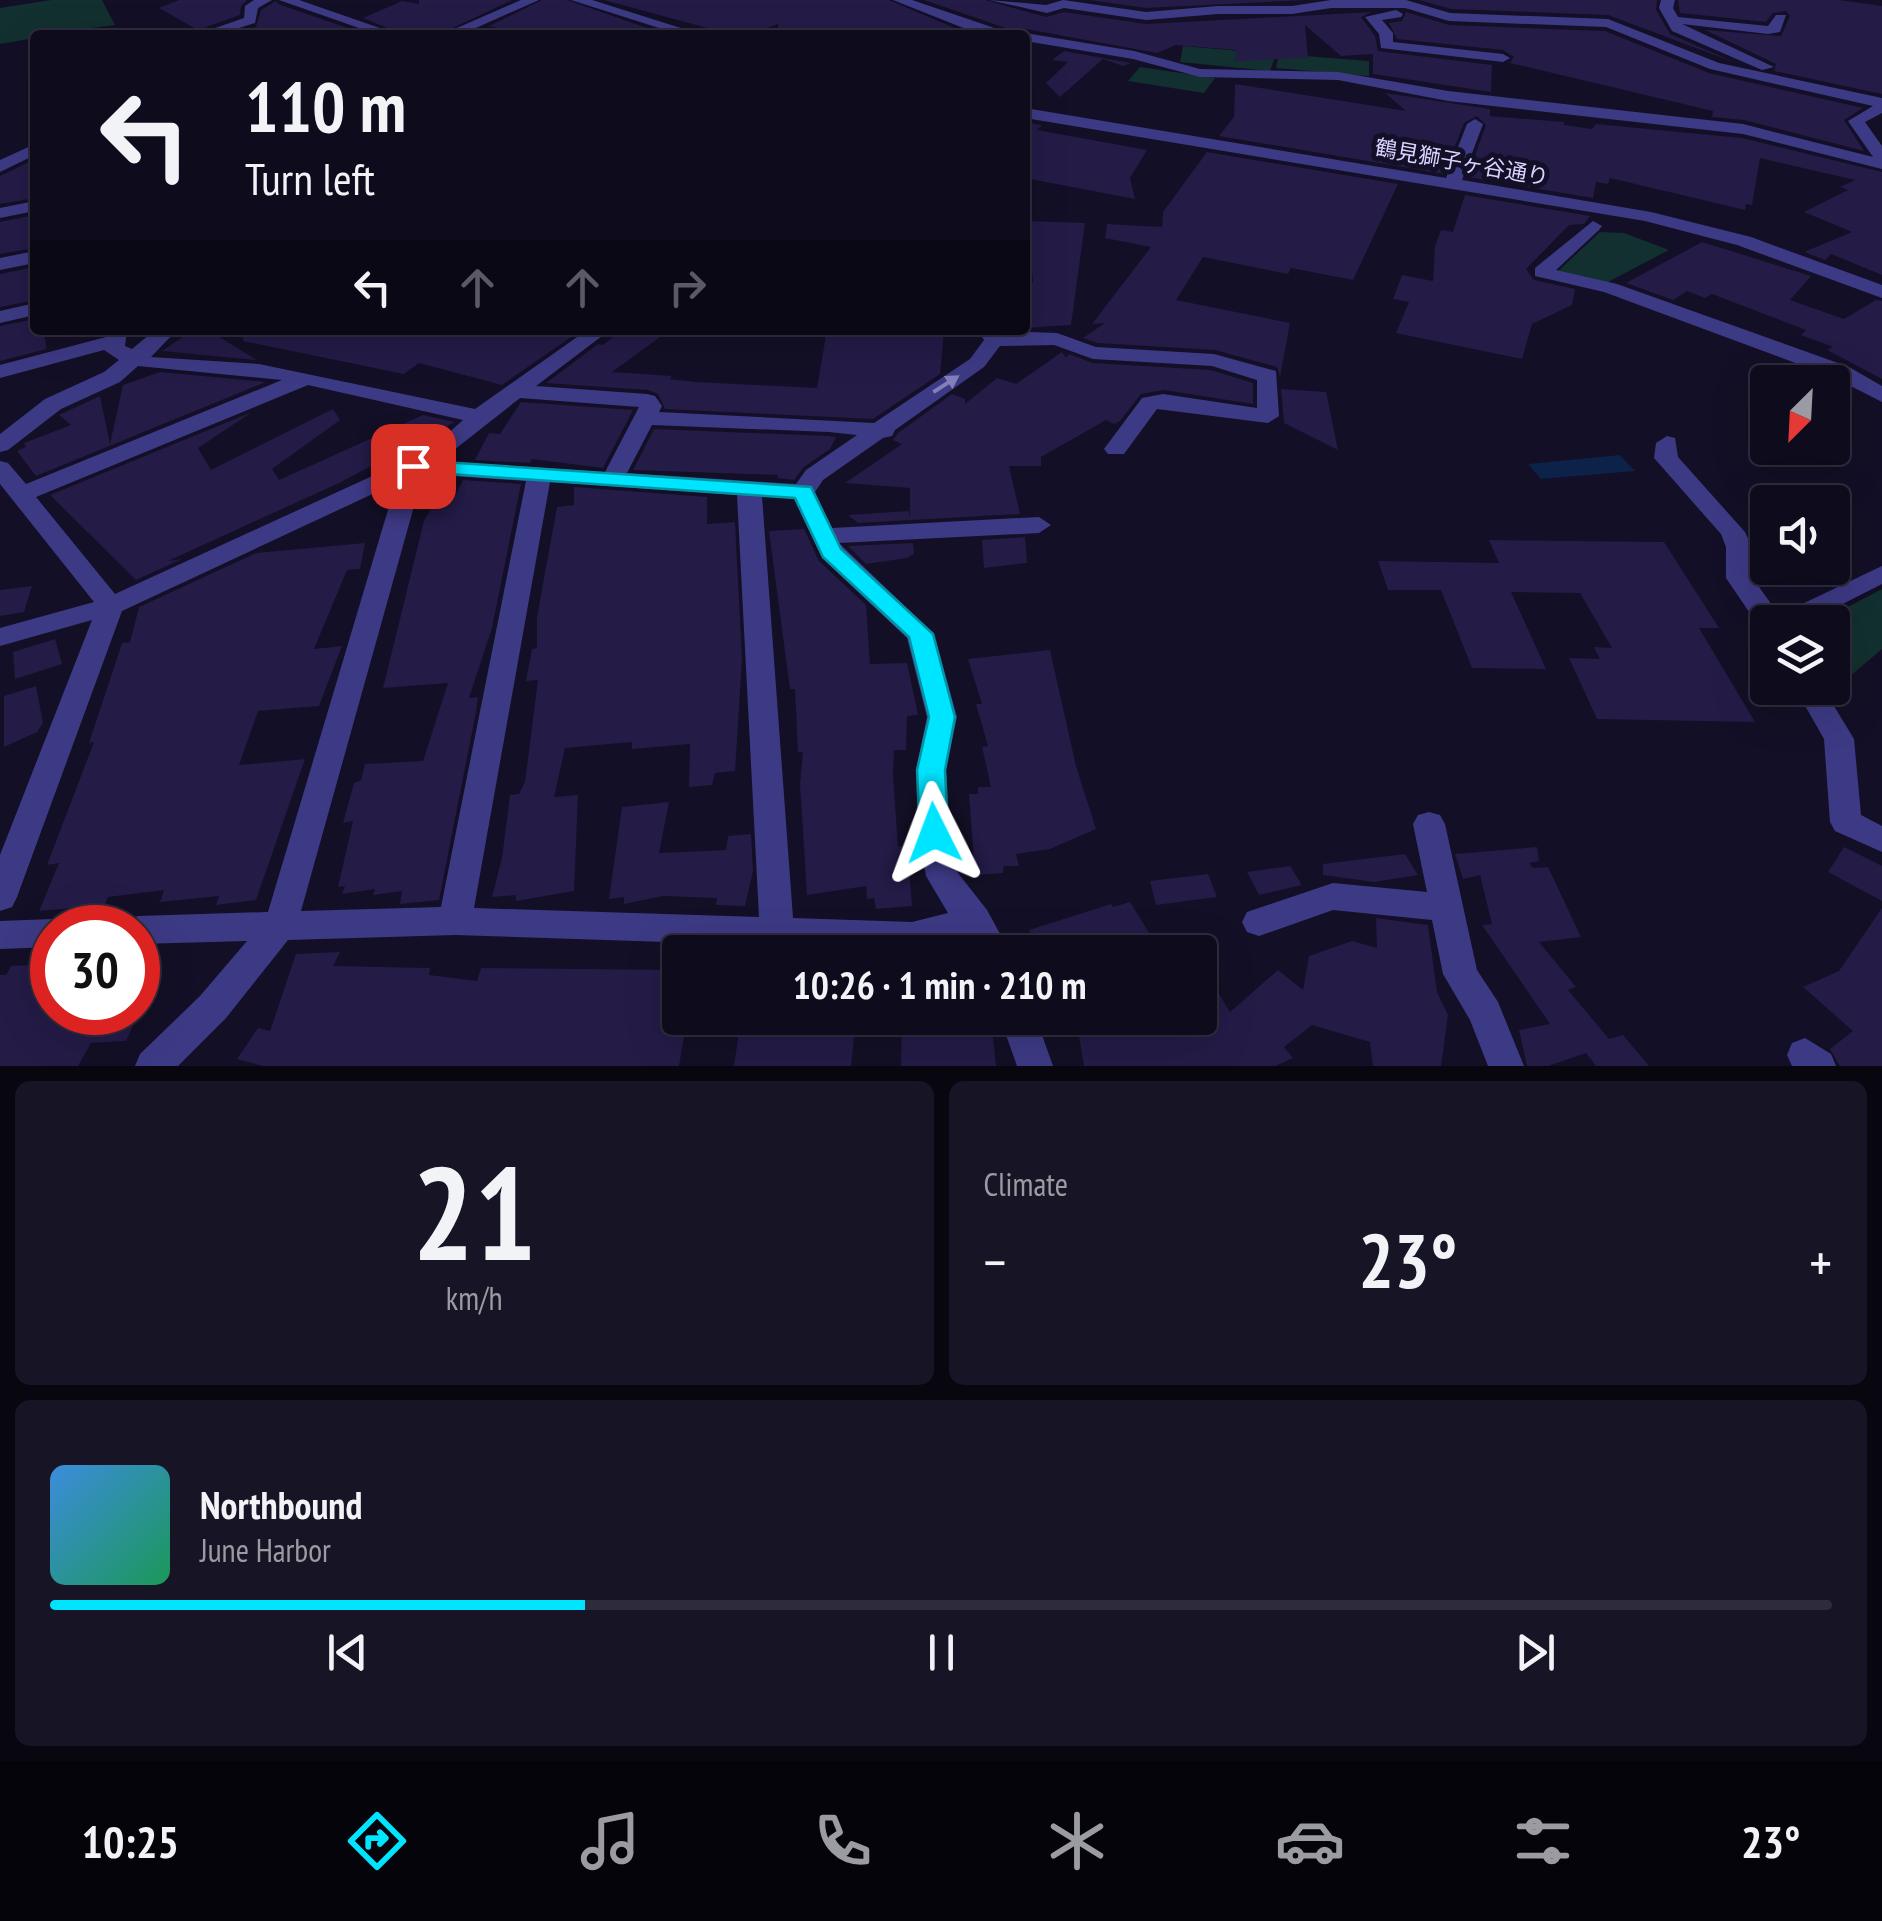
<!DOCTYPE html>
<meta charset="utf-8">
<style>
body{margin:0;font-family:"PT Sans Narrow","Noto Sans JP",sans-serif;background:#171425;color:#f1f3f6;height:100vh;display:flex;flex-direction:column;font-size:38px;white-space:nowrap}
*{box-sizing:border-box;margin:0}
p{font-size:32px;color:#9b9ba3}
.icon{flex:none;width:55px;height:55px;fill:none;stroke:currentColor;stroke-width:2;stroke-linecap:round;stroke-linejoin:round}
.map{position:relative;height:1066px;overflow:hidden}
.drawer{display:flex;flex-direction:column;gap:15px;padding:15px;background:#08060f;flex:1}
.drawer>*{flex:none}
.guide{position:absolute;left:30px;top:30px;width:1000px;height:305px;border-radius:10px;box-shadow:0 10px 40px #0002,0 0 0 2px #2e2b3b;background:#0e0b1c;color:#f1f3f6;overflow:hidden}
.needle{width:65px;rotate:204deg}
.tools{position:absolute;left:1750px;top:365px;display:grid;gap:20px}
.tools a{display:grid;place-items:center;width:100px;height:100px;border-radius:10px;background:#0e0b1c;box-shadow:0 10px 40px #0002,0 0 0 2px #2e2b3b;font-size:50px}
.speed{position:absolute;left:30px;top:905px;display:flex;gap:20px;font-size:50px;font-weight:700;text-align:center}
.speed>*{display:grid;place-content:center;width:130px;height:130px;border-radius:50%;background:#0e0b1c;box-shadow:0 10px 40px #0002,0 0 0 2px #2e2b3b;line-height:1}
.speed .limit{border:15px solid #d22;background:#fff;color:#111}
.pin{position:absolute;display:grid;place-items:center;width:85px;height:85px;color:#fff;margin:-42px;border-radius:20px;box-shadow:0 5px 15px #0006}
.me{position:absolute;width:110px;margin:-55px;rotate:357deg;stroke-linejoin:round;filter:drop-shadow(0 0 8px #0008)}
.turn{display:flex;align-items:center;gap:35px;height:210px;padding:0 50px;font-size:45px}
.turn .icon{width:130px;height:130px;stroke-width:2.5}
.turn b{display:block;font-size:70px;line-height:85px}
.lanes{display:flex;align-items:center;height:95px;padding:0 50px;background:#0003;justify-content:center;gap:50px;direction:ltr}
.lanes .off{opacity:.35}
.big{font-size:75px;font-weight:800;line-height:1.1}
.drawer .widget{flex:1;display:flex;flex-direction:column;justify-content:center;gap:15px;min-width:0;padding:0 35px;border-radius:15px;background:#171425}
.drawer .dial{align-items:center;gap:0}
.dial b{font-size:130px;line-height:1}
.song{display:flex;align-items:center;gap:30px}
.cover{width:120px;height:120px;border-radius:15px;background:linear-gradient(135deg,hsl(210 70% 55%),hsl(150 70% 35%))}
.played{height:10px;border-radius:5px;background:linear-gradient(90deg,#00e5ff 30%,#2e2b3b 30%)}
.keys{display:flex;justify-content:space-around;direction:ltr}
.heat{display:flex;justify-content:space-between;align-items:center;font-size:55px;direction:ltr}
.drawer .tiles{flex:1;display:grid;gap:15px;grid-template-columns:1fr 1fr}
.widget:last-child{grid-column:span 2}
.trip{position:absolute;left:662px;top:935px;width:555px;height:100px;border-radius:10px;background:#0e0b1c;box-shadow:0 10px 40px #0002,0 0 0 2px #2e2b3b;font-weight:800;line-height:100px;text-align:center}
.menu{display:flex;height:160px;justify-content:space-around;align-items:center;background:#06040b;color:#9b9ba3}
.menu .icon{width:70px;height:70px}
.menu .selected{color:#00e5ff}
.menu b{font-size:45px;color:#f1f3f6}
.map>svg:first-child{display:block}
.green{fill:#12302f}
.water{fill:#0c2248}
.building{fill:#241b47}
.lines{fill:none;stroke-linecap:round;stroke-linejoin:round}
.minor{fill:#3d3a85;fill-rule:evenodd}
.oneway{fill:#837fbc}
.route{fill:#00e5ff;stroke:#0095a6;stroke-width:2.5}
.labels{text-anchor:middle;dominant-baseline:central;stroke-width:10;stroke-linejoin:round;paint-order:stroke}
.far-street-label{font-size:22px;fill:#d9d4ff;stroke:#130f26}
</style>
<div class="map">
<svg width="1882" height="1066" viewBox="0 0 1882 1066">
<rect width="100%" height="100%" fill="#130f26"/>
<g class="green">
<polygon points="51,0 102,0 115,25 35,35 35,38 0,44 0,8"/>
<polygon points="1183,46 1276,54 1270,71 1180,62"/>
<polygon points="1279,54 1369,61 1369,76 1276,68"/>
<polygon points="1140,67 1215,78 1204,93 1128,81"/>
<polygon points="1600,232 1624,233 1669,250 1606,283 1557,272"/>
<polygon points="1882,589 1882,649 1830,693 1826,688 1832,688 1832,622 1819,622"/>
</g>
<polygon class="water" points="1620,455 1635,471 1541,479 1528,464"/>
<g class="building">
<polygon points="179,0 247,0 241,6 240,15 198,30 159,8"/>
<polygon points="419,0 512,0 438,35 404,35 363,18 402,1 419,4"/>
<polygon points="542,0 567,0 650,29 635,35 522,35 489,26"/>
<polygon points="604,0 889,0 971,35 778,35 778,24 748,35 733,35"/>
<polygon points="924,0 985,0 1046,17 1064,12 1146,24 1371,12 1361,17 1375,36 1378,51 1492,65 1491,92 1373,74 1373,54 1341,56 1305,25 1308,58 1235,61 1236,50 1176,45 1157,53 1026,29 1017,32"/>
<polygon points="1089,0 1306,0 1146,8"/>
<polygon points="1419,0 1657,0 1656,10 1670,34 1736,63 1608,15 1451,9"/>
<polygon points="1678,0 1839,0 1882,6 1882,94 1774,71 1776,64 1705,30 1781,36 1790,16 1786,11 1773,13 1766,22 1680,13"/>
<polygon points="276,1 278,4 368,35 262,35 248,29 256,27 261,10"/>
<polygon points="1406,12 1449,25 1605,31 1709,73 1863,108 1844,120 1864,151 1744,120 1712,117 1713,111 1510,63 1514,57 1503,50 1397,39 1389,23 1402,21"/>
<polygon points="1064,51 1131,63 1123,66 1103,59 1060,97 1046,83 1068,62 1052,60"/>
<polygon points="1235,84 1406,111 1385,93 1490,109 1490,116 1564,122 1564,125 1592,129 1596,124 1742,138 1882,172 1882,275 1831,254 1825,260 1804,252 1852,232 1804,212 1848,190 1840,187 1855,180 1760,158 1752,205 1746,204 1745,210 1610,178 1608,184 1596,182 1593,198 1467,177 1486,125 1477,116 1464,123 1444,174 1219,136 1234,117"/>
<polygon points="1025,122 1042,125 1037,130 1147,150 1130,178 1135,199 1025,178"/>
<polygon points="1207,152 1398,184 1353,280 1291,268 1288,274 1203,257 1176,300 1290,323 1280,377 1277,367 1215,350 1097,343 1083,338 1105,323 1092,324 1151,247 1105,238 1107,224 1162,227 1163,212"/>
<polygon points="35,159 35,198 0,204 0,176"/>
<polygon points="1465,195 1590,216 1584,224 1569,225 1526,269 1534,280 1575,289 1572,305 1532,324 1522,359 1396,333 1409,302 1393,299 1402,275 1433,281 1435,246 1441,230 1453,232"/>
<polygon points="35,215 35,248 0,254 0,222"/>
<polygon points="1028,221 1085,223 1071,325 1025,328 1025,283 1033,282"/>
<polygon points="1702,242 1811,276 1790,300 1844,319 1876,300 1882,301 1882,379 1827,350 1833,347 1801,335 1806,330 1712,294 1705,298 1687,291 1673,300 1626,283"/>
<polygon points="35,267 35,300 0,307 0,274"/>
<polygon points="35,319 35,330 43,330 47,349 0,361 0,326"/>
<polygon points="193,330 208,330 257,360 162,351"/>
<polygon points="244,330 542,330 571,337 502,385 419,363 404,374 243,341"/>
<polygon points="623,330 667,332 612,372 672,376 670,379 695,382 817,388 827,330 944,332 940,374 873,419 665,409 658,394 648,390 546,383 598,344 603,345"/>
<polygon points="1062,352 1066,358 1069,354 1093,363 1211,370 1253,383 1253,404 1164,390 1141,394 1120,421 1114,424 1106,420 1041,457 1041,466 1009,466 1020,514 858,523 848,515 909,511 910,520 910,488 845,483 902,444 893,440 898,433 952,394 965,399 965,404 997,378 1016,384"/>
<polygon points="160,372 266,382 36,476 17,451 26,447 24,443 71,425 59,415 100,396 110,444 123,385"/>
<polygon points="1281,389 1326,392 1338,450 1284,423"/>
<polygon points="521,402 633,410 603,468 532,459 530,463 475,460 489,433 500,434"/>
<polygon points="333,409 340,420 272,469 279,480 423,415 455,422 339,483 168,561 182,559 136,580 50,495 252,412 198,448 211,470"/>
<polygon points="654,429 829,436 836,437 830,449 804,467 794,480 777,478 778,475 633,470"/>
<polygon points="463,480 521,484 492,628 469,698 478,697 476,712 439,900 400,904 402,891 373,895 375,889 342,894 345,886 338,887 353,821 343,823 354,783 361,780 365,764 423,761 448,683 383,688 424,521 439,494 456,494"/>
<polygon points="574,487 707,497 707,524 735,522 742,659 735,771 715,773 712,785 689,787 690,744 632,749 632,742 565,748 554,797 578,795 574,891 516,901 516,895 492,897 502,858 510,795 519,794 525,782 538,680 526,681 532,649 537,648 537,617 557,507 574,505"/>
<polygon points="804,529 819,561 866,605 870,664 907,663 918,715 907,716 906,750 894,750 893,776 898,847 907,845 912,906 876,909 874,898 867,899 866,886 807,895 800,784 803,752 798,752 795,689 790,689 769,531"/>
<polygon points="1025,537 1027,563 984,568 982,540"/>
<polygon points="1489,540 1664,542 1719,628 1699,628 1755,722 1597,719 1569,658 1600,659 1594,647 1612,648 1580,593 1511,592 1546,669 1472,668 1441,590 1388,590 1378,561 1499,563"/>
<polygon points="365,543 360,569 347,570 314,649 342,646 319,706 258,711 239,765 305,759 256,900 216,905 219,896 160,902 164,890 108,897 105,905 39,911 59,863 47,865 94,742 89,743 122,643 130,642 139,607 256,553"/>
<polygon points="913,543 914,554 907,558 866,564 848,546"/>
<polygon points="32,586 24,612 0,616 0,590"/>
<polygon points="55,639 62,664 15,679 13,652"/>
<polygon points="1050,650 1076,766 1096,829 1050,849 1016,854 1019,866 1004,866 1003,873 975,875 969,794 978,794 978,787 991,787 982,747 988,746 976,704 982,704 968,659"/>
<polygon points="36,686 43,723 37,732 4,747 4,696"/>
<polygon points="669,802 659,853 726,850 728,836 751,834 753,871 745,906 716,905 717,898 663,896 624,904 624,897 609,899 622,807"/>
<polygon points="1537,847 1539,861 1529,863 1533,868 1548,867 1581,937 1539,942 1576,987 1568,990 1609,1039 1623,1035 1649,1066 1596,1066 1586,1053 1548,1066 1527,1066 1519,1030 1550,1024 1482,925 1492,924 1480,875 1463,879 1455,854"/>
<polygon points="1844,847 1882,866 1882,901 1828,872"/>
<polygon points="1405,854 1418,875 1374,882 1323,875 1323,864"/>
<polygon points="1290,866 1302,885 1259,895 1247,872"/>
<polygon points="1208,874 1217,897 1156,905 1150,881"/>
<polygon points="1130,902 1161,952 1039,952 1029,930 1111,904 1113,907"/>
<polygon points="1882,908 1882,1066 1840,1066 1830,1049 1853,1031 1803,987 1839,971"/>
<polygon points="1376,918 1428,925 1437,992 1448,1015 1441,1066 1373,1066 1370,1042 1312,1025 1284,1047 1293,1058 1275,1066 1084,1066 1076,1018 1200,1018 1200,994 1216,989 1230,1012 1278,970 1303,990 1309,956 1352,941 1377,948"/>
<polygon points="340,952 333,966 430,968 429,975 477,981 481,968 680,970 681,1031 685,1031 679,1066 263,1066 237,1059 258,1028 270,1031 296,954"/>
<polygon points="52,964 52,1012 139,1012 126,1041 91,1043 78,1066 0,1066 0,975 6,975 11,966"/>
<polygon points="741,1018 856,1018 851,1066 734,1066"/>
<polygon points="902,1018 991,1018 996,1066 901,1066"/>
</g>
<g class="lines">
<g class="minor">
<polygon points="254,0 272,0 258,8 255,23 216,35 195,35 244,18 245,6"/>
<polygon points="279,0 299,0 400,35 379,35"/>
<polygon points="521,0 539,0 460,35 441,35"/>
<polygon points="571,0 592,0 703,35 681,35"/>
<polygon points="893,0 912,0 1015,35 981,35"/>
<polygon points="989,0 1046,5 1063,0 1146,12 1218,6 1292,6 1331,0 1406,0 1450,13 1608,19 1719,63 1882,98 1882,113 1865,122 1882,146 1882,169 1743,134 1448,101 1338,80 1200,77 1133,59 1025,41 1025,35 1019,35 1025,33 1134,51 1200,69 1338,72 1448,91 1743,124 1873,157 1848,121 1873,106 1710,69 1606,27 1449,21 1405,8 1331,8 1292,14 1218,14 1146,20 1064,8 1047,13"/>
<polygon points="1661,0 1675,0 1673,8 1678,17 1768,26 1776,15 1786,15 1780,32 1768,34 1682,24 1774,67 1762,70 1672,31 1659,8"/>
<polygon points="1396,10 1403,14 1401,17 1382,20 1393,33 1393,42 1503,54 1510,58 1503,62 1381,48 1379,34 1365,17"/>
<polygon points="1025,108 1446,178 1467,124 1475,119 1483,124 1462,180 1651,212 1751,237 1882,285 1882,298 1737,245 1645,221 1025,118"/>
<polygon points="35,144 35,155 0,172 0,160"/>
<polygon points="35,201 35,211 0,218 0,208"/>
<polygon points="1593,221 1602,226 1599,230 1556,270 1617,284 1849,367 1882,386 1882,402 1833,377 1604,292 1535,276 1535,268"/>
<polygon points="35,251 35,263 0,270 0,258"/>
<polygon points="35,303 35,315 0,323 0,311"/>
<path d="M107,330H127L125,346L132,349L155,330H177L151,357L259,364L475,409L587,330H610L536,386L647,394L655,396L662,406L659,412L874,423L970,359L984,340L978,330L1057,333L1096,347L1214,354L1276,371L1279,416L1268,423L1157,409L1124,454H1108L1104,449L1142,398L1163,394L1257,408V380L1212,366L1093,359L1054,345L1000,346L984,367L895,430L892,436L883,438L823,480L815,492L832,528L1039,517L1051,525L1039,533L839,543L934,634L957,717L946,770L950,833L958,873L987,910L1010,952H974L964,937L912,950L455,935L288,940L226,1018L178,1066H135L140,1054L200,996L247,941L138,944V928H122L126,920L138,916L268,912L396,483L122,611L17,897L12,907L0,911V855L92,620L0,646V628L94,602L0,484V461L8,463L26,484L282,380L138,366L120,382L61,409L8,450L0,452V434L45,399L104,372L119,360L104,350L0,378V365L106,337ZM308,385L463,420L436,444L405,461L115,594L36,497ZM520,398L639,407L605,472L440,461ZM652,425L829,432L857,435L806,470L796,484L627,473ZM423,474L526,481L441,907L301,911ZM550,482L737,495L759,917L474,908ZM762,496L794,499L822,558L907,638L927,717L916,770L918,833L926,876L948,913L912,922L793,918Z"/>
<polygon points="1667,436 1675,438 1678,457 1745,532 1752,547 1752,577 1779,615 1882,566 1882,584 1807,622 1768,622 1768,630 1760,628 1726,578 1726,547 1721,534 1654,458 1656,443"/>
<polygon points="1795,688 1823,688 1854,739 1861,815 1882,826 1882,852 1835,831 1830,822 1824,739"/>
<polygon points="1429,812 1440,815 1445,824 1477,970 1498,1002 1524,1066 1488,1066 1470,1020 1443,974 1432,920 1333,910 1259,936 1247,932 1242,922 1247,912 1333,883 1427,892 1413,824 1418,815"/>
<polygon points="52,919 66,928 52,928 52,947 0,949 0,921"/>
<polygon points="1000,1018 1036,1018 1053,1066 1017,1066"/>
<polygon points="1805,1038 1831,1054 1836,1066 1792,1066 1787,1055 1792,1043"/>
</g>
</g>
<defs><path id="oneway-solid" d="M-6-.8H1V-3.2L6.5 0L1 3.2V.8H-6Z" transform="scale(2.5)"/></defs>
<use class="oneway" href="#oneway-solid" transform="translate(946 384) rotate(-33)"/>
<polygon class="route" points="413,460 811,487 841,549 933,634 955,717 945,770 948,833 944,841 934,844 924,841 920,833 917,770 929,717 909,637 823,557 795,498 406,471 403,466 406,462"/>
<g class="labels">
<g class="far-street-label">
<text transform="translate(1462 162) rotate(10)">鶴見獅子ヶ谷通り</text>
</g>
</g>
</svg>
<div class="tools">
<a><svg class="needle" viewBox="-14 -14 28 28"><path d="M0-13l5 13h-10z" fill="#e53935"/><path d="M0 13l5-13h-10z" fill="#9b9ba3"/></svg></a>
<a><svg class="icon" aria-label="sound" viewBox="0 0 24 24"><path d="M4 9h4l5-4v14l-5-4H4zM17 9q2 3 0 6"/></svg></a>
<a><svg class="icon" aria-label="layers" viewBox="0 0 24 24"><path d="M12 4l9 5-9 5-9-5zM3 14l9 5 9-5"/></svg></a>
</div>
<div class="speed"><div class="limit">30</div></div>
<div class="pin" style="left:413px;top:466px;background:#d93025"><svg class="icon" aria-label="arrive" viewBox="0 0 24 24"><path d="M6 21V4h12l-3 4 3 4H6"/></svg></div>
<svg class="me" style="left:934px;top:833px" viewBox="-20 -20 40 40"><path d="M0-17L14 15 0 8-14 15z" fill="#00e5ff" stroke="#fff" stroke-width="4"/></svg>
<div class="trip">10:26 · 1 min · 210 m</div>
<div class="guide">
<div class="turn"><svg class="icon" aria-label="left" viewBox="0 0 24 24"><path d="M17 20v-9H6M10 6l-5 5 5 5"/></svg><div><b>110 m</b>Turn left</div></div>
<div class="lanes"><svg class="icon" aria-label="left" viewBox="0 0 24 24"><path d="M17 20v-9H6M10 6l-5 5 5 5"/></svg><svg class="icon off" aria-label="ahead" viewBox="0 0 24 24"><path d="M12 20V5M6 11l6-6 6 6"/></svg><svg class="icon off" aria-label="ahead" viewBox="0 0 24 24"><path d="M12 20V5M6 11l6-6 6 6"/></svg><svg class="icon off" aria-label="right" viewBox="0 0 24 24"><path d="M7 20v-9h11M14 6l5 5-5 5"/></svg></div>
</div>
</div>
<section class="drawer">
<div class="tiles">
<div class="widget dial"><b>21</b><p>km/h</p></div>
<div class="widget"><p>Climate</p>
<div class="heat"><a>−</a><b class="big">23°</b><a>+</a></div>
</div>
<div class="widget">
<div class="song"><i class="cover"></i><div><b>Northbound</b><p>June Harbor</p></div></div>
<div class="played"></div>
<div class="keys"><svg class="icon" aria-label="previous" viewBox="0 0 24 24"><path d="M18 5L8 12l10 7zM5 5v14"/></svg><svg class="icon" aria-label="pause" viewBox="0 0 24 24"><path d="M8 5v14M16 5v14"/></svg><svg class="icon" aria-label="next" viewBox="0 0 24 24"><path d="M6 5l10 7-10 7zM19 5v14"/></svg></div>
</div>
</div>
</section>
<nav class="menu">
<b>10:25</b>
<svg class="icon selected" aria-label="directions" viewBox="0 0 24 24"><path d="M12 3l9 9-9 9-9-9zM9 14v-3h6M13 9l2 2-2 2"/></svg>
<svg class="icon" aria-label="music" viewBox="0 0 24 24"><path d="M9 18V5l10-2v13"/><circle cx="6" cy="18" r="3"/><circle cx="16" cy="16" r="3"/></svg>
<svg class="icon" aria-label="phone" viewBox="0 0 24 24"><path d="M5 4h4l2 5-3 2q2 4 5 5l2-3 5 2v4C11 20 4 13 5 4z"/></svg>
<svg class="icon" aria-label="climate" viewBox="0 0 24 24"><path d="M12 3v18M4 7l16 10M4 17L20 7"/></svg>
<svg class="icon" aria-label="car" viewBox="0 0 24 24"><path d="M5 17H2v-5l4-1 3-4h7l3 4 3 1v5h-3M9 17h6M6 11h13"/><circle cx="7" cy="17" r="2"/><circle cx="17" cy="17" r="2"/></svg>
<svg class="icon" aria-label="filters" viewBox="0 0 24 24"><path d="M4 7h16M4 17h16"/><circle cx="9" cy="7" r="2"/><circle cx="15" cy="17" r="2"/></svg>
<b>23°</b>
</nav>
